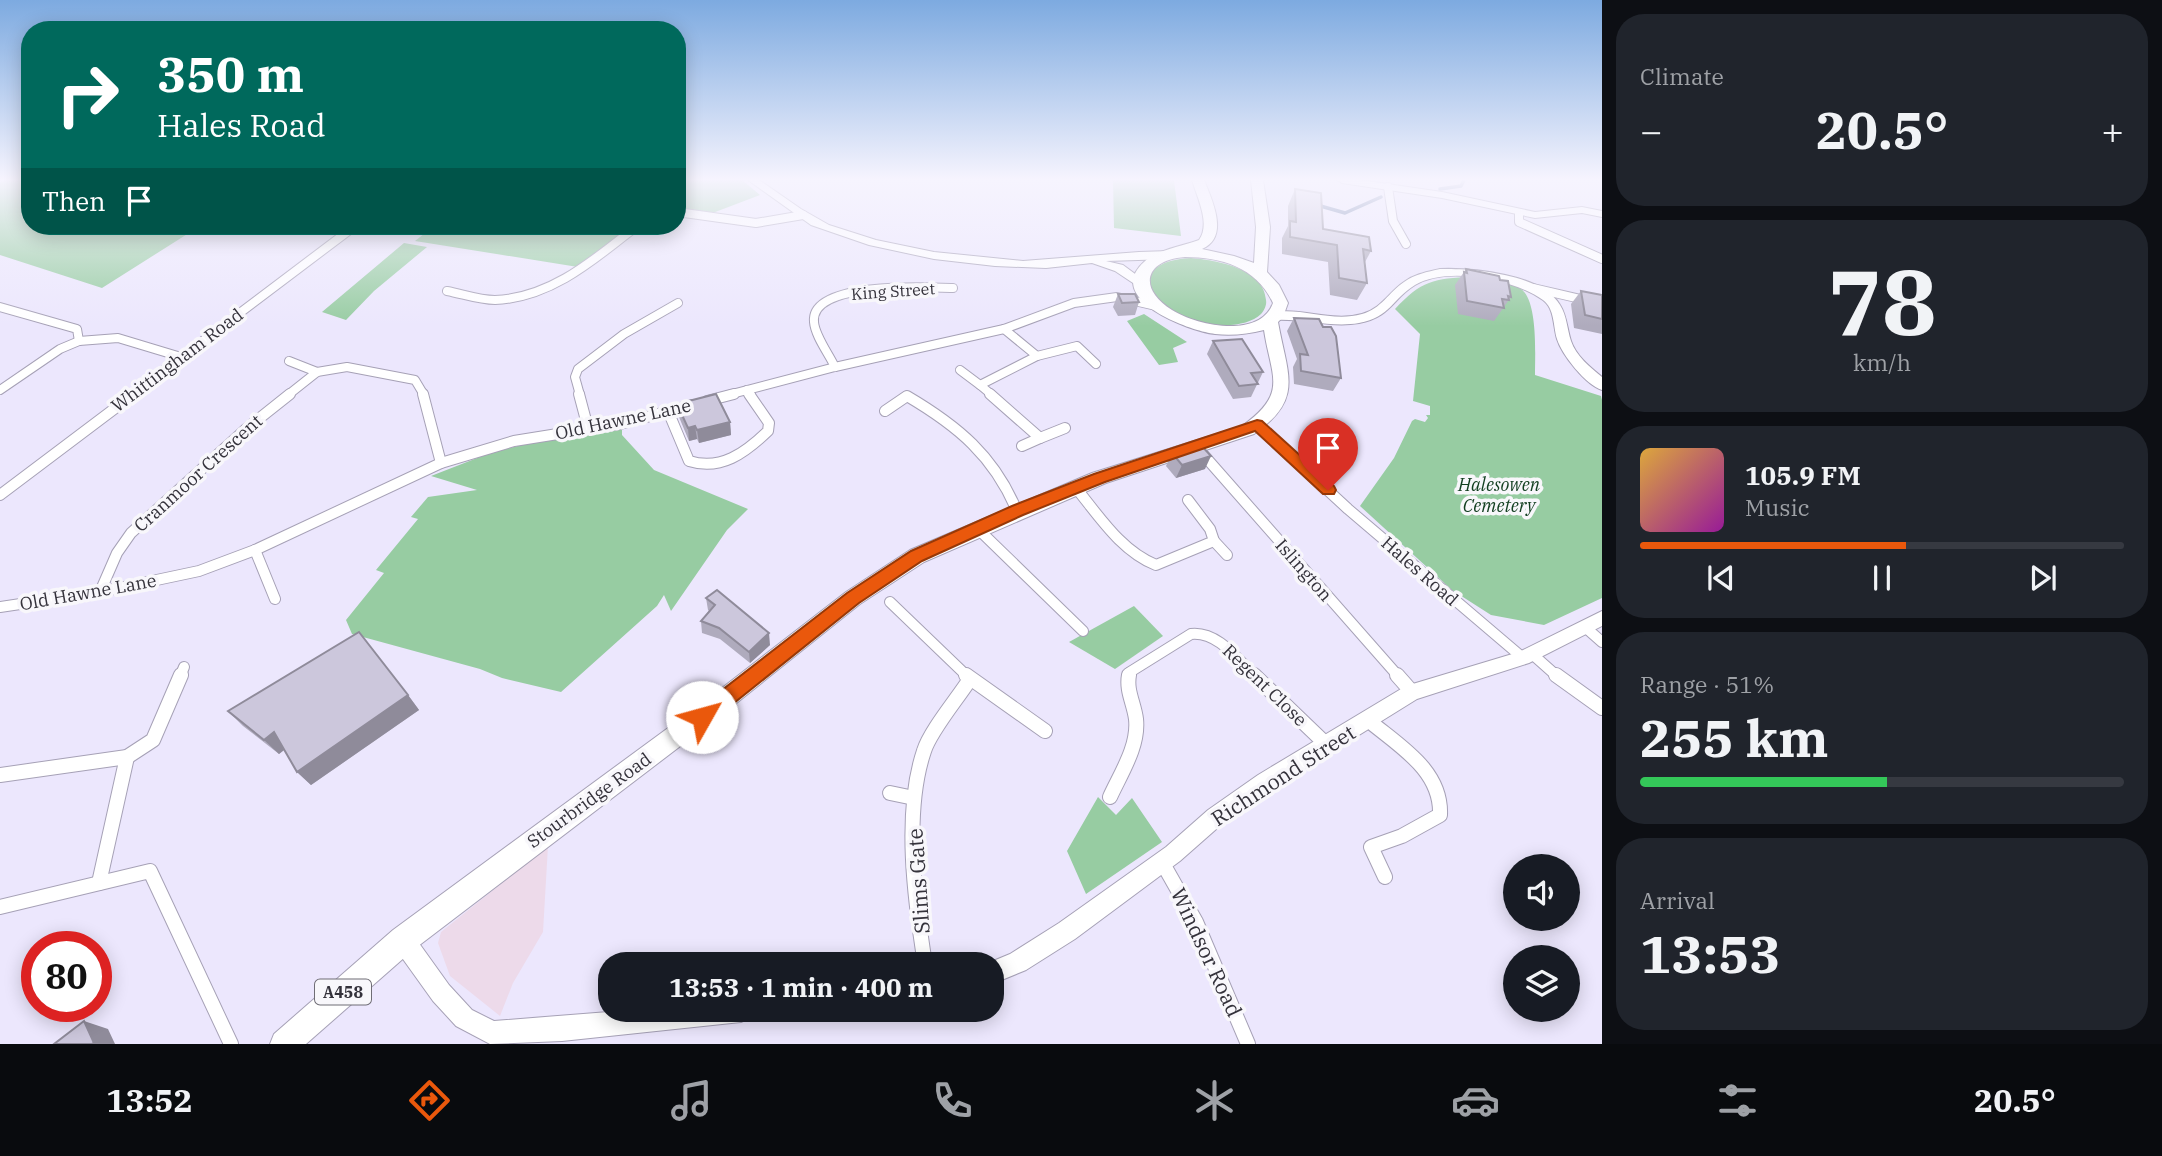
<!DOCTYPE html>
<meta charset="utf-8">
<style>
body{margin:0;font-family:"IBM Plex Serif",serif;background:#20242c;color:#f1f3f6;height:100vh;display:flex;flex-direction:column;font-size:26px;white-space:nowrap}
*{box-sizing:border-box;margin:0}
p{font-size:23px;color:#9ea1a6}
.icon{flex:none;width:38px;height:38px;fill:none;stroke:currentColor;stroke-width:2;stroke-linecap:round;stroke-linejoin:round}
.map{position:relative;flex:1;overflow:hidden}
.details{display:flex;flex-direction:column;gap:14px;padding:14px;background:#0d0f14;width:560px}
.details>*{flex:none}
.hud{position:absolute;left:21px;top:21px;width:665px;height:214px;border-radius:28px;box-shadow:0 4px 18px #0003;background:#00695c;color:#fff;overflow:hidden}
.controls{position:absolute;left:1503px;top:854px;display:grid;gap:14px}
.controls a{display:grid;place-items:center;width:77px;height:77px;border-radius:50%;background:#171b24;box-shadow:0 4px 18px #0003;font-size:35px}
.speed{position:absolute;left:21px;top:931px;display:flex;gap:14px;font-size:35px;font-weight:700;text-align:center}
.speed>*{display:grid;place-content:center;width:91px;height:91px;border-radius:50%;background:#171b24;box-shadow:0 4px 18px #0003;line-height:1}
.speed .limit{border:10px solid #d22;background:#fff;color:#111}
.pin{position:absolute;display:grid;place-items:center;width:60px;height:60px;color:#fff;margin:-72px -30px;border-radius:50% 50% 50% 0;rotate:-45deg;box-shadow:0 0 7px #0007}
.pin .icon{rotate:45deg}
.me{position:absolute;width:77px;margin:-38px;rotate:52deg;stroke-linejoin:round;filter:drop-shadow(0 0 5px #0008)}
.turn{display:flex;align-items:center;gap:24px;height:147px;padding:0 21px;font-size:32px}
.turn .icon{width:91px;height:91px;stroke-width:2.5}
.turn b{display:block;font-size:49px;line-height:60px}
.then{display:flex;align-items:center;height:66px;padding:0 21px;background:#0003;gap:14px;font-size:26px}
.big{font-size:52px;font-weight:700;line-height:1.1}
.details .card{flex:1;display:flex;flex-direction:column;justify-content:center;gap:10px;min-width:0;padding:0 24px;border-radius:28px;background:#20242c}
.details .dial{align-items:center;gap:0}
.dial b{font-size:91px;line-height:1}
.song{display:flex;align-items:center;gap:21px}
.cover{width:84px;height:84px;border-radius:10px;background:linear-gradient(135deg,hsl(40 70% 55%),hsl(300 70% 35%))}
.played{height:7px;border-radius:4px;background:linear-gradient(90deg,#ea580c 55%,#363941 55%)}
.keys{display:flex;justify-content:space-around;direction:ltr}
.heat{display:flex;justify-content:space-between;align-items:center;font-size:38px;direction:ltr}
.charge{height:10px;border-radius:5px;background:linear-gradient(90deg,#34c759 51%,#363941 0)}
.trip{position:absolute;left:598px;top:952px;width:406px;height:70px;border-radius:28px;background:#171b24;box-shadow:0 4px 18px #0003;font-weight:700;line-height:70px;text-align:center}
.tabs{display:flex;height:112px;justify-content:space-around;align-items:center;background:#090b0e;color:#9ea1a6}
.tabs .icon{width:49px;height:49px}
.tabs .current{color:#ea580c}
.tabs b{font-size:32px;color:#f1f3f6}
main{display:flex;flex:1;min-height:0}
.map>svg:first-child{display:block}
.commercial{fill:#eddaea}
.green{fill:#97cca2}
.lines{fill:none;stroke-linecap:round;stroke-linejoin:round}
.stream{stroke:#687ba6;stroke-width:3.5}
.street-far2-casing{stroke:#a6a1b6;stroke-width:10}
.street-far1-casing{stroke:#a6a1b6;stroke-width:12}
.street-casing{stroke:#a6a1b6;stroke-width:16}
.secondary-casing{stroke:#a6a1b6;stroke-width:2}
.highway-casing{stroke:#a6a1b6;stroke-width:2}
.street-far2{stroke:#fff;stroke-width:8}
.street-far1{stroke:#fff;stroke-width:10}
.street{stroke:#fff;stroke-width:14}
.secondary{fill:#fff;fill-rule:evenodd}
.highway{fill:#fff;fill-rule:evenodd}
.wall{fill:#afabbd}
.shaded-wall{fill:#8f8b9a}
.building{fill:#ccc7dc;stroke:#8f8b9a;stroke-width:2}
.route{fill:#ea580c;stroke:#983908;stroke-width:2}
.labels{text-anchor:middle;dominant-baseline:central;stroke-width:7;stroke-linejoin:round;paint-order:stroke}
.far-street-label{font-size:16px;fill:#34323b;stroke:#f8f7fb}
.shield{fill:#f8f7fb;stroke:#6f6d75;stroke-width:2}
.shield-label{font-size:16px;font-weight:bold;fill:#34323b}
.street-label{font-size:18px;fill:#34323b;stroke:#f8f7fb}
.park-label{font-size:18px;font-style:italic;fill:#123f20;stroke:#f8f7fb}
.near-street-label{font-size:21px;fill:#34323b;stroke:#f8f7fb}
</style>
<main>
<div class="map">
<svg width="1602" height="1044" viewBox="0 0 1602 1044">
<rect width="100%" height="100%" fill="#ece7fd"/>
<polygon class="commercial" points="548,846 543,932 513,983 500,1016 450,976 438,943 441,932"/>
<g class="green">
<polygon points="4,180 30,180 30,226 200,226 102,288 0,255 0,182"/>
<polygon points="677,180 742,180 760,195 710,214 677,209"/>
<polygon points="1113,180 1174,180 1181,236 1114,228"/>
<polygon points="434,226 632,226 578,267 415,241"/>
<polygon points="404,243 427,247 374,291 346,320 322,312"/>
<path d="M1191,258C1215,260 1264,268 1266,300C1267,305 1264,311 1261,314C1236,338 1161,320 1151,288C1143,264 1174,259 1191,258Z"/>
<path d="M1472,277C1486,279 1508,280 1521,289C1538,301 1535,354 1535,375L1601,396L1602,400V598L1544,625L1491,615L1452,590L1360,506L1394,458L1412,421L1415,419L1425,422L1428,418L1426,415H1430V406L1413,401L1420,334L1395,309C1421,281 1434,278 1472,277Z"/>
<polygon points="1144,314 1187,342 1173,348 1178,362 1159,365 1127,321"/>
<polygon points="622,429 622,435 654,470 748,509 727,530 671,611 664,595 657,606 561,692 502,678 480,669 352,634 346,620 384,573 376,570 418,519 411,517 428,497 477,490 431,476 490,453 537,441"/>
<polygon points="1134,606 1163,636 1115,669 1069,642"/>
<polygon points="1098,797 1116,815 1132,798 1162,842 1086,894 1067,851"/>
</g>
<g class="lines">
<g class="stream">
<polyline points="1440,189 1461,186 1464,180"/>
<polyline points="1317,205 1345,213 1381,197"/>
</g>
<defs>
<g id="street-far2">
<polyline points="1388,187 1393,221 1406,244"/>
<polyline points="677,212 756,223 803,215"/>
<polyline points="1519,213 1519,222 1602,259"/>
<polyline points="1533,288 1602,304"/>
<path d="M447,291C463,294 479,300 495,300C551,298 595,259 637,226"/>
<polyline points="0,307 77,329 79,341 118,338 181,357"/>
<polyline points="1037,356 1077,346 1096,364"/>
<polyline points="289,361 317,372"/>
<path d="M835,367C829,354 815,336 814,322C810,281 928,287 953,288"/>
<polyline points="960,370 980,385"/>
<polyline points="0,390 60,349 79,341"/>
<polyline points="747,390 751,395"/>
<polyline points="131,395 355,226"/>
<polyline points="288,395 317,372 347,367 415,380 424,395"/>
<polyline points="580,395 575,377 578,369 624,334 678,303"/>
<polyline points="728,395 835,367 1004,329 1074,303 1117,297 1156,306"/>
<polyline points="992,395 980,385 1037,356 1004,329"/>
</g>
<g id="street-far1">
<polyline points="423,394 441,463"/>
<polyline points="579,394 588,428"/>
<polyline points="990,394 1040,438 1065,428"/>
<polyline points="707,401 734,394"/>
<path d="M668,411L689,461C721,471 745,453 768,431L769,423L749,394"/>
<path d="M885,411L907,396C958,426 994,456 1017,511"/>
<polyline points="1257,425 1348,509 1523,658"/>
<polyline points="1022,446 1040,438"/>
<polyline points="1201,452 1399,677"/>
<path d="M1076,488C1099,516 1121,551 1156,565L1214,541L1210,529L1188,500"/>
<polyline points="0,495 134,394"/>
<polyline points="977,528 1083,631"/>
<polyline points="1214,541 1227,555"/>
<polyline points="255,550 275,599"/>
<polyline points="100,592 117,553 131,533 246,429 290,394"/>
<polyline points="890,602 968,677"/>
<polyline points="0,607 100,592 199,571 255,550 441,463 514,441 620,424 692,405"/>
<polyline points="1585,627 1602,642"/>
<polyline points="1531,653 1558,677"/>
<polyline points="180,677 184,667"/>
<path d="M1129,677L1130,672L1191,634C1218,631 1238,660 1256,677"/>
</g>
<g id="street">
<polyline points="966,675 1045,731"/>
<polyline points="1254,675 1328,746"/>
<polyline points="1397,675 1412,692"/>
<polyline points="1556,675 1602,708"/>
<path d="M1368,720C1399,746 1442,770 1440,815L1402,836L1371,847L1385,877"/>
<polyline points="0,775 127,757 153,740 181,675"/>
<polyline points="890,793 914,798"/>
<path d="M1110,797C1121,773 1139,746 1136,719C1134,703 1126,691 1129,675"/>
<polyline points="1162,862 1196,922 1248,1044"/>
<polyline points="99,883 127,757"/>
<polyline points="0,907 150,871 231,1044"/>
<path d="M925,964C915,901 903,813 924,751C930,731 958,698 970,679"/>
</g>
<g id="secondary">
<polygon points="748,180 759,180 801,209 829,225 876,240 934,252 1023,261 1139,252 1170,251 1176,255 1170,259 1106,261 1123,265 1146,282 1148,285 1142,289 1115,271 1092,263 1046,268 995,266 934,259 869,245 811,225"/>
<polygon points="1337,180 1360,180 1442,192 1535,212 1582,207 1602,211 1602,217 1582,213 1535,218 1442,198 1342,183"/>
<path d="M1440,269C1472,268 1542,274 1560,305C1567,316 1567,329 1571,341C1576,356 1590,367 1602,377V390C1586,385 1562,355 1557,339C1553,326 1555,309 1543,300C1514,279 1447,266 1415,285C1392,299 1391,317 1359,323C1331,328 1302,318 1274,320L1268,316L1270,313C1300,306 1331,323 1362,314C1381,309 1389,292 1404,282C1415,274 1427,272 1440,269Z"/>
<polygon points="1602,611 1602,626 1529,663 1417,699 1272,789 1222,824 1180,861 1075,939 1026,970 992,984 992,964 986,964 1010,954 1059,923 1166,847 1208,810 1258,775 1406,686 1519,652"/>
<polygon points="403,929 411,932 449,985 472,1010 494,1021 634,1010 753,1010 749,1018 741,1022 562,1041 490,1044 456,1026 433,1001 395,948 392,940 395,932"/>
</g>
<path id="highway" d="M1192,180H1204C1212,200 1230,237 1202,249L1234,256L1254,263L1256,227L1251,180H1263L1270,227L1267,272L1279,285L1288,303L1283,317L1278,322C1287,374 1305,399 1254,434L1106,483L924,562L860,604L729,709L413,950L306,1044H270L274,1034L393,930L713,695L846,592L910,550L1092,473L1242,426C1289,393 1271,377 1264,330C1248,334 1232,336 1215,334C1189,331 1103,299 1144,262C1156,250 1183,246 1199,240C1211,224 1197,197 1192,180ZM1185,257C1222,257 1257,268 1273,303C1260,339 1197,326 1172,310C1137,288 1145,260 1185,257Z"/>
</defs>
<use href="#street-far2" class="street-far2-casing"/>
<use href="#street-far1" class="street-far1-casing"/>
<use href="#street" class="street-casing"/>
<use href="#secondary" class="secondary-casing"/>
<use href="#highway" class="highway-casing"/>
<use href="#street-far2" class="street-far2"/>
<use href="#street-far1" class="street-far1"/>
<use href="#street" class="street"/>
<use href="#secondary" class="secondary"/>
<use href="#highway" class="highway"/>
</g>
<g class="wall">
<polygon points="1295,189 1323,229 1371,251 1365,262 1367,283 1357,300 1330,295 1328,262 1282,254 1282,238 1288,226 1288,206"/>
<polygon points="1466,269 1500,280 1511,297 1494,321 1458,314 1455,285"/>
<polygon points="1581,291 1602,295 1602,334 1574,328 1571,304"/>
<polygon points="1118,294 1139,302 1135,315 1118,316 1113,307"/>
<polygon points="1294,318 1341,378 1333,391 1294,384 1293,367 1297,359 1287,331"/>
<polygon points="1213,341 1263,372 1251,397 1233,399 1207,354"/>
<polygon points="677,404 730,422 731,435 699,443 697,439 689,441 679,417"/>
<polygon points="1172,453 1205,469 1176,478 1166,466"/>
<polygon points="706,598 770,645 750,663 720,639 702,633 701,621 709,611 708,610"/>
<polygon points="408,695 419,710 311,785 297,772 284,750 279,754 243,726 228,711"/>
</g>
<g class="shaded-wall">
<polygon points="730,422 731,435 699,443 697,430"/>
<polygon points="695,426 697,439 689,441 688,428"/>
<polygon points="1211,456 1205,469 1176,478 1182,465"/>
<polygon points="769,633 770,645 750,663 749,652"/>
<polygon points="408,695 419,710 311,785 297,772"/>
<polygon points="274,732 289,746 279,754 264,740"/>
<polygon points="84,1021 108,1029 115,1044 92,1044"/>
</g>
<g class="building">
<polygon points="1295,189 1321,193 1323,229 1369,237 1371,251 1363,249 1367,283 1339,278 1337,245 1290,237 1290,221 1296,222"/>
<polygon points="1466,269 1499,276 1500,280 1508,281 1511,297 1508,296 1509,300 1502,299 1504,308 1467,301 1464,272 1467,273"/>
<polygon points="1581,291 1602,295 1602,319 1585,315"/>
<polygon points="1118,294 1135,294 1139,302 1122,303"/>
<polygon points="1294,318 1319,319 1323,327 1331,327 1336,336 1341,378 1301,371 1300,354 1308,355"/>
<polygon points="1242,339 1263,372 1251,373 1258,384 1239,386 1213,341"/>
<polygon points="716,394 730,422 697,430 695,426 688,428 677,404"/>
<polygon points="1200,444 1211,456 1182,465 1172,453"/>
<polygon points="717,590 769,633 749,652 719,628 701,621 715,605 706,598"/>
<polygon points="359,632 408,695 297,772 274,732 264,740 228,711"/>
<polygon points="84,1021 94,1043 92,1044 54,1044"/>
</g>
<linearGradient id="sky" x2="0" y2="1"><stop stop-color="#7daae0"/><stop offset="0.55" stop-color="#f6f4fe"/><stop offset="1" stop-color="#f6f4fe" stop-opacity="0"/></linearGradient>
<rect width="1602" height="326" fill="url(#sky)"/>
<polygon class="route" points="1257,420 1262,421 1334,486 1336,490 1334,494 1323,494 1255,431 1105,482 1023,515 922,561 859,603 709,723 702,725 695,723 692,717 695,711 847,593 911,551 1012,506 1094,474"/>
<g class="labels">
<g class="far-street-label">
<text transform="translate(893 291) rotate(-4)">King Street</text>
</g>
<rect class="shield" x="315" y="979.5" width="56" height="25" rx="5"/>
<g class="shield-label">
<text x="343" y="992">A458</text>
</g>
<g class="street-label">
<text transform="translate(177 360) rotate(-37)">Whittingham Road</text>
<text transform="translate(623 419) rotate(-12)">Old Hawne Lane</text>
<text transform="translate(198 473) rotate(-42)">Cranmoor Crescent</text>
<text transform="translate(1304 570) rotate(49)">Islington</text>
<text transform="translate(1420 571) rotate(41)">Hales Road</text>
<text transform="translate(88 592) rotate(-10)">Old Hawne Lane</text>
<text transform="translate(1265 685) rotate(44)">Regent Close</text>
<text transform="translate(589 800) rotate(-36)">Stourbridge Road</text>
</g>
<g class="park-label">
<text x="1499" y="484">Halesowen<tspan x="1499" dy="21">Cemetery</tspan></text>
</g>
<g class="near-street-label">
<text transform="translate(1283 775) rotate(-33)">Richmond Street</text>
<text transform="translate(918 881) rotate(-94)">Slims Gate</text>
<text transform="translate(1207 952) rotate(65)">Windsor Road</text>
</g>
</g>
</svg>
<div class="controls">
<a><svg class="icon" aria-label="sound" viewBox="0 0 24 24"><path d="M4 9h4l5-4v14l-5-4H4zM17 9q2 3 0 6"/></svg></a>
<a><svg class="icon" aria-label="layers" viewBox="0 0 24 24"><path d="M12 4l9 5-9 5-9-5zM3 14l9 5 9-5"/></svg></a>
</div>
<div class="speed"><div class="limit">80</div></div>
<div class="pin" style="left:1328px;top:490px;background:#d93025"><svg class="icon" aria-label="arrive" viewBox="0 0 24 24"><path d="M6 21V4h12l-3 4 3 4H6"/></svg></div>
<svg class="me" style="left:702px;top:717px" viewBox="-20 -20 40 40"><circle r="19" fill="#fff"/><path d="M0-13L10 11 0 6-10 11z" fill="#ea580c"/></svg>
<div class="trip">13:53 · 1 min · 400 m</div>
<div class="hud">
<div class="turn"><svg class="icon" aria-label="right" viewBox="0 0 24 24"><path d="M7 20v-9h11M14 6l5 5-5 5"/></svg><div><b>350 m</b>Hales Road</div></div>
<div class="then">Then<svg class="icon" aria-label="arrive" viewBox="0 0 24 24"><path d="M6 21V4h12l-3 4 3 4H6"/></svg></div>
</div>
</div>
<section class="details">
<div class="card"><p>Climate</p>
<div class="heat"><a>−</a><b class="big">20.5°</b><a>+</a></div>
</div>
<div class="card dial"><b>78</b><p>km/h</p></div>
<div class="card">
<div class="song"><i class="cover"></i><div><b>105.9 FM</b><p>Music</p></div></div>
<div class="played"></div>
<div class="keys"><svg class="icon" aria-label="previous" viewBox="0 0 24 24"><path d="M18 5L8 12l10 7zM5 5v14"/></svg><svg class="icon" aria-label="pause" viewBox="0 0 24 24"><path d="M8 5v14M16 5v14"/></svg><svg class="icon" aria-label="next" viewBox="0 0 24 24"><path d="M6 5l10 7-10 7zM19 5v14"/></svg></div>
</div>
<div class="card"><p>Range · 51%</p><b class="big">255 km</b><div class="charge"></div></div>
<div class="card"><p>Arrival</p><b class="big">13:53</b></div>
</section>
</main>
<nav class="tabs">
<b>13:52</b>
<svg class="icon current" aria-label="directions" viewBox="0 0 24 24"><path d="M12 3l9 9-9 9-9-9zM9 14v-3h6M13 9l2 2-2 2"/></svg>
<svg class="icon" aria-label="music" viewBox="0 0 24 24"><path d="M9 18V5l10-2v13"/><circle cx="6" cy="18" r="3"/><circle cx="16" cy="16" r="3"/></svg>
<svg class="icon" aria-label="phone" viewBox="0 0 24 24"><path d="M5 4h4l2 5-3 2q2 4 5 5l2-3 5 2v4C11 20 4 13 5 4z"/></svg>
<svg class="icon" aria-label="climate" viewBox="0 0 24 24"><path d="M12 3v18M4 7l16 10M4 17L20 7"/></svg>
<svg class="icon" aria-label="car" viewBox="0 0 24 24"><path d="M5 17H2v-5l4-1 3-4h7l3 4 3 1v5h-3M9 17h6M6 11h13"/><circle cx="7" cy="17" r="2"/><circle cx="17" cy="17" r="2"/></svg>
<svg class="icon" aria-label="filters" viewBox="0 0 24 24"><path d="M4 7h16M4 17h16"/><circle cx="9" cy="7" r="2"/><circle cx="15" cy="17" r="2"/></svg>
<b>20.5°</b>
</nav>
